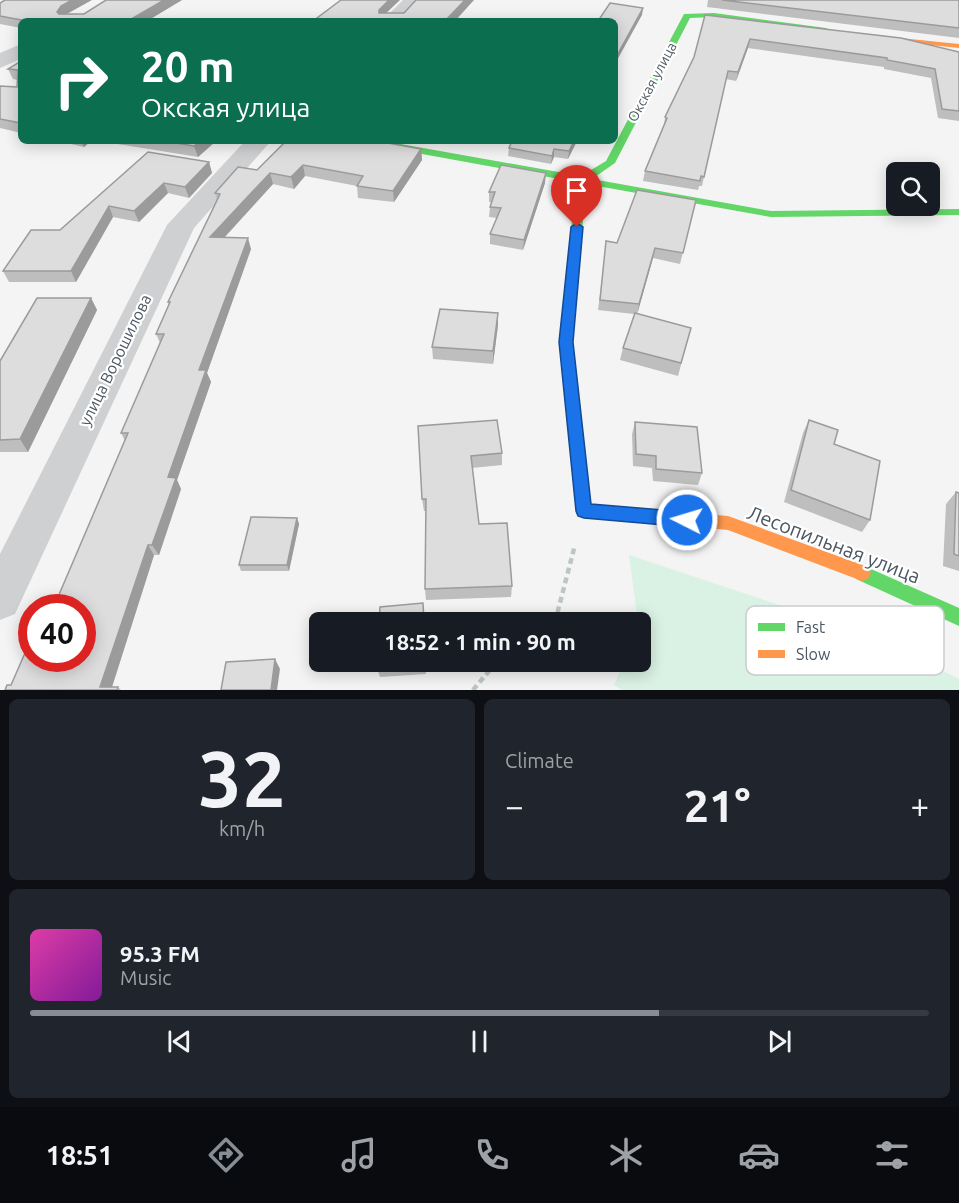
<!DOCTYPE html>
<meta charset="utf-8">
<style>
body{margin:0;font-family:Ubuntu,sans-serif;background:#20242c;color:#f1f3f6;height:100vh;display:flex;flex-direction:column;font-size:22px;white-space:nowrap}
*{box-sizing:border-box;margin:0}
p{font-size:20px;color:#9ea1a6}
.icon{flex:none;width:33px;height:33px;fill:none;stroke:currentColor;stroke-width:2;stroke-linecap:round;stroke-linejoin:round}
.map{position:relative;height:690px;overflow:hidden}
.panel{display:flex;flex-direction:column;gap:9px;padding:9px;background:#0d0f14;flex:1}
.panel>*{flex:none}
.banner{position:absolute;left:18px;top:18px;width:600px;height:126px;border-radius:9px;box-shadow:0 3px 15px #0003;background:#0b6e4f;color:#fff;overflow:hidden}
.buttons{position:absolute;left:886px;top:162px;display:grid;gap:12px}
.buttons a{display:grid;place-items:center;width:54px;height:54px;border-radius:9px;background:#171b24;box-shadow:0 3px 15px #0003;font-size:30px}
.speed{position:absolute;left:18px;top:594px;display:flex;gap:12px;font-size:30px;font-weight:700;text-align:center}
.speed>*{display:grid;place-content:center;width:78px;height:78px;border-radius:50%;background:#171b24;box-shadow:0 3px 15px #0003;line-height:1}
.speed .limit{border:9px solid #d22;background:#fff;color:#111}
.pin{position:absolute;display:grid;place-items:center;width:51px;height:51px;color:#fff;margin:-62px -26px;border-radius:50% 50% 50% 0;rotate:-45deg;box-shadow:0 0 6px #0007}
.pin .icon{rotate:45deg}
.me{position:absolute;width:66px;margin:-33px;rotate:275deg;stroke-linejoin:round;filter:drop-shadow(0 0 4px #0008)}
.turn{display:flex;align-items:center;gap:21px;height:126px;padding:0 24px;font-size:27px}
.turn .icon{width:78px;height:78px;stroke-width:2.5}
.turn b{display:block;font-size:42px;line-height:51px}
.big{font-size:45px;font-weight:600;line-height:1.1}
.panel .widget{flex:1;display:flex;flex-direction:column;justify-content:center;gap:9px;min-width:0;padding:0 21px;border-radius:9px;background:#20242c}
.panel .dial{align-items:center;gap:0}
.dial b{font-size:78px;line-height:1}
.song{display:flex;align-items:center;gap:18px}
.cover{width:72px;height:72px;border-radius:9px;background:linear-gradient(135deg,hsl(320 70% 55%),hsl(290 70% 35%))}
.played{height:6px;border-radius:3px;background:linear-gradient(90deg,#868d94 70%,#363941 70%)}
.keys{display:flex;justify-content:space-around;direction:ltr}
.heat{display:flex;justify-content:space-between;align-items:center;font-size:33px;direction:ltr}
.panel .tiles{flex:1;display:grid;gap:9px;grid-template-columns:1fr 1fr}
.widget:last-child{grid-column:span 2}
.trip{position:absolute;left:309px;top:612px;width:342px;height:60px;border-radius:9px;background:#171b24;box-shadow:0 3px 15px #0003;font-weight:600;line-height:60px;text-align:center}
.dock{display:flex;height:96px;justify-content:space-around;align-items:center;background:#090b0e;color:#9ea1a6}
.dock .icon{width:42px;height:42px}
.dock .selected{color:#868d94}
.dock b{font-size:27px;color:#f1f3f6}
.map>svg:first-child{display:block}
.green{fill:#d9f2e3}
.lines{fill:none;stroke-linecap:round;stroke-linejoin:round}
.path{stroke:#bcc7c4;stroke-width:4.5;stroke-dasharray:6 4;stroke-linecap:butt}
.street{fill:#ced0d2;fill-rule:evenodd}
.fast{fill:#63d668;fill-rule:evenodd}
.slow{fill:#ff974d;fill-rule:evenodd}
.wall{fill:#bebebf}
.shaded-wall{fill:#9b9b9b}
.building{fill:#ddddde;stroke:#9b9b9b;stroke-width:1.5}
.route{fill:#1a73e8;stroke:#114b97;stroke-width:1.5}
.labels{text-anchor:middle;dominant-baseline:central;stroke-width:4.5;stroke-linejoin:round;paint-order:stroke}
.far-street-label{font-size:14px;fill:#4a5661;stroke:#fff}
.street-label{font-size:16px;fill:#4a5661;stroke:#fff}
.near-street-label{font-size:20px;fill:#4a5661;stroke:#fff}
.key{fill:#fff;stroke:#c9ccd0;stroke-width:1.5}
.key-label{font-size:16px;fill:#4a5661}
</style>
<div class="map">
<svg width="959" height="690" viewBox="0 0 959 690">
<rect width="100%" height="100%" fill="#f4f4f4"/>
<polygon class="green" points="629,555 873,636 959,679 959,690 622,690 614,685 624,662 640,662 640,622 638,622"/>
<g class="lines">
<g class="path">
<polyline points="555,622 575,545"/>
<polyline points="473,690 494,665 502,662"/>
</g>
<g class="street">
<polygon points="403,0 423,0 403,21 382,21"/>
<polygon points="21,44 21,59 0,68 0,53"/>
<polygon points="245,141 271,141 194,228 15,614 0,620 0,554 167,225"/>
</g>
<g class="fast">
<polygon points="714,13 826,28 830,30 826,32 714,17 690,18 615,163 592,179 771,211 959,209 959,215 771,217 586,184 573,342 577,376 575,380 565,380 559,342 576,182 367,144 362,141 384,141 581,176 606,161 684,14"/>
<polygon points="862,565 959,608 959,626 856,579 853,573 856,567"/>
</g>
<g class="slow">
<polygon points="871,35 959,44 959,48 874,39 871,39"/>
<polygon points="570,371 575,372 577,376 591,504 728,516 868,567 871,573 868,579 862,581 728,530 578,516 576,511 563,376 565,372"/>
</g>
</g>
<g class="wall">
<polygon points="106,0 182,0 147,21 21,21 21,28 0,24 0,3 67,14 84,14"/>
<polygon points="708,0 959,0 959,38 707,7"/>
<polygon points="705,15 959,52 959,121 938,118 931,78 884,69 884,67 748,48 736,81 726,79 702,186 699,186 698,190 643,181 645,171 664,126 665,117 694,57"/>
<polygon points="21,61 21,133 0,128 0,86 17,87 18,80 13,79 8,69"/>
<polygon points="58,141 91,141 84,147"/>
<polygon points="99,141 216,141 198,157"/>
<polygon points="421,141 435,141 433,143"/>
<polygon points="577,141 568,159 554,157 551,164 508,156 509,148"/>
<polygon points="421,149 422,160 394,202 358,198 357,186 305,176 294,189 273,184 224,237 251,249 207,373 211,382 177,480 181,489 159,555 154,555 112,687 118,687 121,690 5,690 11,685 58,597 125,441 121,433 160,343 156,334 169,305 168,302 217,200 215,193 257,170"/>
<polygon points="148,152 209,162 212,173 189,198 168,193 139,222 113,217 76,282 9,282 3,271 60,230"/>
<polygon points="545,183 523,250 490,244 490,234 497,218 489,217 490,207 491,202 489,202 489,192"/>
<polygon points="696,200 680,264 653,258 637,314 691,328 678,376 620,360 623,348 634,314 598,310 605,251 617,243"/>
<polygon points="91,298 97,310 28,452 0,452 0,361"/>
<polygon points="498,313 498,325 493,364 433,359 432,347"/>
<polygon points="809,420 834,444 870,520 862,532 784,502 803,433"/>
<polygon points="635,422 702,473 698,485 653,481 652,468 633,466 632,434"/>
<polygon points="418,426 502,453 502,465 472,468 479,524 512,586 511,597 426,600 425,589 426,511 424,511 422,499"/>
<polygon points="956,492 959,493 959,571 943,566 946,504"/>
<polygon points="297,518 299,524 289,571 241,571 239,565"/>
<polygon points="425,662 426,674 380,677 378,671"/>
</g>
<g class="shaded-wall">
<polygon points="72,0 92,0 65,15 61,21 57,12 61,6"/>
<polygon points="164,0 182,0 147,21 128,21"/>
<polygon points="389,0 400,0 380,19 379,10"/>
<polygon points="465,0 474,0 455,21 445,21"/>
<polygon points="643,8 642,15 616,62 615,69 615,59"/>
<polygon points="750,39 748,48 736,81 738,72"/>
<polygon points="81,141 91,141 84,147"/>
<polygon points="200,141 216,141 198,157 194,146"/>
<polygon points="574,141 577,141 568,159 569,151"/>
<polygon points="421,149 422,160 394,202 393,191"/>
<polygon points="554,149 554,157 551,164 552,156"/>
<polygon points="209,162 212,173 189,198 185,187"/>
<polygon points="303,165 305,176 294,189 291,177"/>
<polygon points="270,173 273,184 214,249 210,237"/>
<polygon points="546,173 545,183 523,250 524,240"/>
<polygon points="164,183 168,193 139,222 134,211"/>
<polygon points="109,206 113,217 76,282 71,271"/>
<polygon points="248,238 251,249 207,373 211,382 177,480 181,489 159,555 152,545 168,477 199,370"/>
<polygon points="655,248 653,258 637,315 639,304"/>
<polygon points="91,298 97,310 28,452 20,439"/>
<polygon points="498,313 498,325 493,364 493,351"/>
<polygon points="297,518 299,524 289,571 287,565"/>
<polygon points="148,545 154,555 111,690 100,687"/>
<polygon points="275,659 280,669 277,690 271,690"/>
</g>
<g class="building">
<polygon points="5,0 72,0 61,6 57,12 59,14 84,14 106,0 164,0 128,21 27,21 0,16 0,3"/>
<polygon points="341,0 389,0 379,10 379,13 404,13 416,0 465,0 445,21 313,21"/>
<polygon points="722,0 959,0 959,28"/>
<polygon points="610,3 643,8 615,59 615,21 598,21"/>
<polygon points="705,15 901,38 959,52 959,111 942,109 935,69 887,60 887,58 750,39 738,72 728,71 704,177 701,176 700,181 645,171 667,118 665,117 694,57"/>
<polygon points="21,61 21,123 0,119 0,86 17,87 18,70 8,69"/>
<polygon points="164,141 200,141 194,146"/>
<polygon points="286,141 377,141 421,149 393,191 357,186 363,176 303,165 291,177 270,173 210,237 248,238 199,370 206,370 168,477 176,478 152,545 148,545 100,687 118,687 117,690 5,690 7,685 11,685 32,637 32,658 82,658 82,608 44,608 49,597 58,597 128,433 121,433 164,334 156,334 170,302 168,302 220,194 215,193 238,167 257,170"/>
<polygon points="512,141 574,141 569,151 554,149 552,156 509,148"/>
<polygon points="148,152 209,162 185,187 164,183 134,211 109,206 71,271 3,271 31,230 60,230"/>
<polygon points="501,165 546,173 524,240 490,234 501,208 490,207 495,192 489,192"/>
<polygon points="637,190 696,200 683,253 655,248 639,304 600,300 606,241 617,243"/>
<polygon points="37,298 91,298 20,439 0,440 0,361"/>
<polygon points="440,309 498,313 493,351 432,347"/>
<polygon points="635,313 691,328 681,363 623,348"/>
<polygon points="497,420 502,453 471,456 479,524 507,523 512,586 425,589 426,499 422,499 418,426"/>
<polygon points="809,420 838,430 834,444 880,461 870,520 791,490"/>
<polygon points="635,422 697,427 702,473 656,469 656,456 636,454"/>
<polygon points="956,492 959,493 959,556 954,554"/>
<polygon points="251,517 297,518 287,565 239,565"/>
<polygon points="423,603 424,622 379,622 380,607"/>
<polygon points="275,659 271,690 221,690 226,662"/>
<polygon points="379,662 425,662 425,668 378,671"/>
</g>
<polygon class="route" points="577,223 583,227 573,342 591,504 687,512 693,515 695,520 693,525 687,527 584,518 578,516 576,511 559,342 571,227"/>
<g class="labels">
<g class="far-street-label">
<text transform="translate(652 82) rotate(-62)">Окская улица</text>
</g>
<g class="street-label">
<text transform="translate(115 360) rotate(-64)">улица Ворошилова</text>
</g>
<g class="near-street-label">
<text transform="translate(834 544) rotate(21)">Лесопильная улица</text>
</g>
</g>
<rect x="746" y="606" width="198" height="69" rx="9" class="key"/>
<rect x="758" y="623" width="27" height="8" fill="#63d668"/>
<rect x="758" y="650" width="27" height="8" fill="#ff974d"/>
<g class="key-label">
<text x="796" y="633">Fast</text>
<text x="796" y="660">Slow</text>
</g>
</svg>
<div class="buttons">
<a><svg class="icon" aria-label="search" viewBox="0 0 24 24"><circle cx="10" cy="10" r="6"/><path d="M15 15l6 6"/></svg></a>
</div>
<div class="speed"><div class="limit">40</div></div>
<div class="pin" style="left:577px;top:227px;background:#d93025"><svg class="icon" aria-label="arrive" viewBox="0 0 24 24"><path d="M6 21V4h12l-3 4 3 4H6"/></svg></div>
<svg class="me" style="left:687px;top:520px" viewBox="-20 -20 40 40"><circle r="17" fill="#1a73e8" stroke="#fff" stroke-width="3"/><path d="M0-11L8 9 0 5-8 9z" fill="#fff"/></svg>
<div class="trip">18:52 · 1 min · 90 m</div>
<div class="banner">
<div class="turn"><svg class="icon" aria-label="right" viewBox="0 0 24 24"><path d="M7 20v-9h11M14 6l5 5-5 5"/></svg><div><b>20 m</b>Окская улица</div></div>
</div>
</div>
<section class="panel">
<div class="tiles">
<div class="widget dial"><b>32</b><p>km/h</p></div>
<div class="widget"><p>Climate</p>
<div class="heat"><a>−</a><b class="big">21°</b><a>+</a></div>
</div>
<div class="widget">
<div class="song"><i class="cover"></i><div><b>95.3 FM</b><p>Music</p></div></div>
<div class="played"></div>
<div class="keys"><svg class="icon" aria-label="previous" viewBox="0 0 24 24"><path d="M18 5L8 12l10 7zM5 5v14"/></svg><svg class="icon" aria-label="pause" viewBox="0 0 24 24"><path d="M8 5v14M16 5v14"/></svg><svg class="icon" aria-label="next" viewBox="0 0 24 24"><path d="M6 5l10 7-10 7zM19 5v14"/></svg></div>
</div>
</div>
</section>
<nav class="dock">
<b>18:51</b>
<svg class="icon selected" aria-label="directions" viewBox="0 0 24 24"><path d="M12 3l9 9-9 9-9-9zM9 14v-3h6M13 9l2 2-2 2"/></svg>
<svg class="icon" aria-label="music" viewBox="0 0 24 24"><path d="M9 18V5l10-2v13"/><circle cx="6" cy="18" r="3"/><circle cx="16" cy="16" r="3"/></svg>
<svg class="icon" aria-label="phone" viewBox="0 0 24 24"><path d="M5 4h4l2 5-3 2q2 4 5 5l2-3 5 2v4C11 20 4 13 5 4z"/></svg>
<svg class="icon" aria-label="climate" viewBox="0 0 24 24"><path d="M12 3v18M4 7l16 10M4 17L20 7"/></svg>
<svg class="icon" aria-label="car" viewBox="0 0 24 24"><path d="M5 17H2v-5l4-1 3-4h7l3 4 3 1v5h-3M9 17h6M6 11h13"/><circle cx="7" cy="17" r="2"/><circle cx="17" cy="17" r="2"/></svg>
<svg class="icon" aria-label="filters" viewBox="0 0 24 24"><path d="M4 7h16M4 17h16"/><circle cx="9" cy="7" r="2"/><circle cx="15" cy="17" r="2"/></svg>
</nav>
